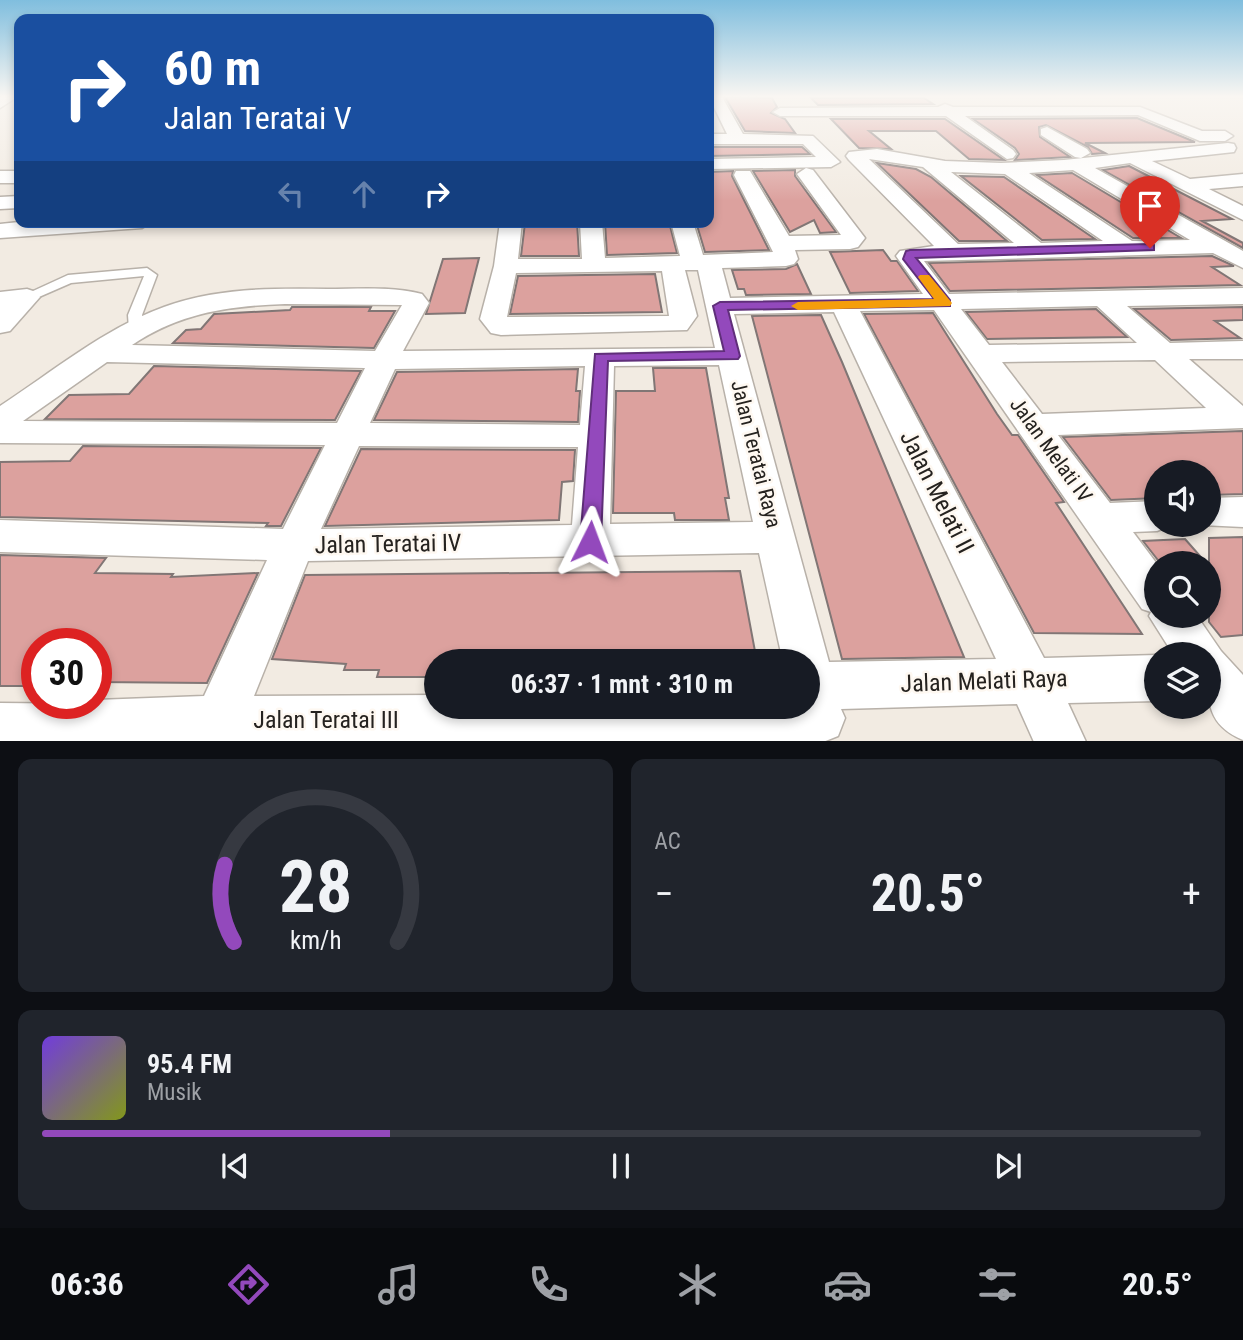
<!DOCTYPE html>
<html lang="id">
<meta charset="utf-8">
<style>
body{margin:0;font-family:"Roboto Condensed",sans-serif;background:#20242c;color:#f1f3f6;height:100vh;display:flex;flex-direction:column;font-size:26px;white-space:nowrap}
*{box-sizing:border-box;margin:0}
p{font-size:23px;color:#9ea1a6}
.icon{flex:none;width:38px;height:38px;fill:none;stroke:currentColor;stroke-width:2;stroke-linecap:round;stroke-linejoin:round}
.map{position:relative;height:741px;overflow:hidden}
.panel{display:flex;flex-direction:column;gap:18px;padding:18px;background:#0d0f14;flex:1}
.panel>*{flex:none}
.top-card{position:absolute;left:14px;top:14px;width:700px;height:214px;border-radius:14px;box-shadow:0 4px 10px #0003;background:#1a4fa0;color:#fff;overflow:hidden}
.controls{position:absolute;left:1144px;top:460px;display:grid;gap:14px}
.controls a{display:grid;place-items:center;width:77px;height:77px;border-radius:50%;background:#171b24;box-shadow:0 4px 10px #0003;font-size:35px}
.speed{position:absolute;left:21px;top:628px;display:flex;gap:14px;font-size:35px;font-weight:700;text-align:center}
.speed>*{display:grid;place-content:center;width:91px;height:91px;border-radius:50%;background:#171b24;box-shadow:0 4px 10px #0003;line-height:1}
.speed .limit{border:10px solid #d22;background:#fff;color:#111}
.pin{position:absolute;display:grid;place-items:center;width:60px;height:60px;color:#fff;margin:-72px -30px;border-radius:50% 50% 50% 0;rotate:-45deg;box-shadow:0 0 7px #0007}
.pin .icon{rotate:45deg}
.me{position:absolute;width:77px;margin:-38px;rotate:3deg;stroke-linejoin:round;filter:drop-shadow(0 0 5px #0008)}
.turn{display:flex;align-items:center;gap:24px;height:147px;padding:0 35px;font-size:32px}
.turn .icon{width:91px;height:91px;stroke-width:2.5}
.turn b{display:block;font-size:49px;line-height:60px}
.lanes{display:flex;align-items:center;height:66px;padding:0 35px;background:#0003;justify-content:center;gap:35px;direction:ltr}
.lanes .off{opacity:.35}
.big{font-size:52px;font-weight:700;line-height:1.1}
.panel .tile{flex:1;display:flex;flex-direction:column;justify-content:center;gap:10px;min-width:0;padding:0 24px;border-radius:14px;background:#20242c}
.panel .dial{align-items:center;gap:0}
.dial svg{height:182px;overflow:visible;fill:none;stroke:#363941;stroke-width:7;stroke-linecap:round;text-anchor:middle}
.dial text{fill:#f1f3f6;stroke:none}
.song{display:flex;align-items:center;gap:21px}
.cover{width:84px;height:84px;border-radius:10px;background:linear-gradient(135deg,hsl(260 70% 55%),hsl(70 70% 35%))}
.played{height:7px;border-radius:4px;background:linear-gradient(90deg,#9349bc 30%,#363941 30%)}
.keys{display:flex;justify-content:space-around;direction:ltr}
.heat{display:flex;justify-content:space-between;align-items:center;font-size:38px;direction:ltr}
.panel .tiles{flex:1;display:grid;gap:18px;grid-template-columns:1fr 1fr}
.tile:last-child{grid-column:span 2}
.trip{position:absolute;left:424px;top:649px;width:396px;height:70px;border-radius:35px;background:#171b24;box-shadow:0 4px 10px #0003;font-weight:700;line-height:70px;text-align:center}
.tab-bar{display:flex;height:112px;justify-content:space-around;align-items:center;background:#090b0e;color:#9ea1a6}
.tab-bar .icon{width:49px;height:49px}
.tab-bar .selected{color:#9349bc}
.tab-bar b{font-size:32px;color:#f1f3f6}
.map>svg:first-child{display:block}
.building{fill:#dca19e;stroke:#817675;stroke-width:2}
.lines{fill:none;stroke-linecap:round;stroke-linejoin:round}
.lane-casing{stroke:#b8b1a9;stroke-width:3}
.street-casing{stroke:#b8b1a9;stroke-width:3}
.lane{fill:#fff;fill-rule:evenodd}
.street{fill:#fff;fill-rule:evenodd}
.route{fill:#9349bc;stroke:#602f7a;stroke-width:2}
.slow{fill:#f59e0b}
.labels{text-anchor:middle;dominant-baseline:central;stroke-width:5;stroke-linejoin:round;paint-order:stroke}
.street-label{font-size:21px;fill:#25221f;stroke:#fef8f1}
.near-street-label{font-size:24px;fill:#25221f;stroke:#fef8f1}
</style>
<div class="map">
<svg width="1243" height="742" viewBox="0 0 1243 742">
<rect width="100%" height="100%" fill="#f2ebe2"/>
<g class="building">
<polygon points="725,97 772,98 777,107 771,113 785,119 795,133 745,131"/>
<polygon points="811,98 924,98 933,104 818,105"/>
<polygon points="1137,118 1195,142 1085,143 1105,153 1092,154 1088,147 1046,125 1039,127 1040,137 1070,157 1015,160 1019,154 1015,148 973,119"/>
<polygon points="831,119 945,119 1004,160 969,159 936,131 869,131 891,149 859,148"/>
<polygon points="709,147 802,147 810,154 709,156"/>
<polygon points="877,163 916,169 931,177 1007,241 959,241"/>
<polygon points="1129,166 1232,219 1202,221 1243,243 1243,248 1103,170"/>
<polygon points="795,170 795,176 836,232 820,233 814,220 790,232 753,171"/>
<polygon points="733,171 732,176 769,250 705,252 696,222 709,222 709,172"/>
<polygon points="1072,173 1181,238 1133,238 1037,175"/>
<polygon points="961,176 1004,177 1095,239 1042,240"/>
<polygon points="551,222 577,222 579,256 521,256 525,223"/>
<polygon points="605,222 669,222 677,253 607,255"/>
<polygon points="883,250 891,261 897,261 918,291 850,293 830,252"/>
<polygon points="1212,256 1234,266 1212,267 1240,285 950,291 929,263"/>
<polygon points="479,258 465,313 426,314 443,259"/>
<polygon points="797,264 811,294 746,295 744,289 738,289 732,270 786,269"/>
<polygon points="655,274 662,312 510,314 518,276"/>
<polygon points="292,307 371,307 369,311 395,311 374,348 173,343 186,330 201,329 214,314 290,310"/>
<polygon points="1243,307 1243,320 1215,321 1240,338 1171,340 1134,309"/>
<polygon points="1096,309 1127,337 987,339 966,312"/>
<polygon points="933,313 997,414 1012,435 1018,435 1064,502 1056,503 1142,634 1034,633 864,314"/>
<polygon points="821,315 842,362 964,657 842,659 752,316"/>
<polygon points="154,366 361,371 335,420 45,419 69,395 129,394"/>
<polygon points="653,368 706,368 729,498 725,498 729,520 675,520 674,513 613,513 616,391 655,391"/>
<polygon points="578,369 576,391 580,391 578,422 374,420 397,372"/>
<polygon points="1243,431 1243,494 1209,495 1209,472 1157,472 1157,498 1111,500 1063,437"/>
<polygon points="83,446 321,448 281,526 266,526 268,523 0,517 0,462 70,461"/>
<polygon points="361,449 575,450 573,481 562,482 559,520 325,526"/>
<polygon points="1243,537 1243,635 1221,637 1209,622 1209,538"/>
<polygon points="1185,539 1207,564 1161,564 1143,541"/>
<polygon points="0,555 106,558 95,573 173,574 171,577 258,573 207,683 96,682 96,644 37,644 37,686 0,686"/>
<polygon points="740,571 757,662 436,662 436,677 377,677 379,670 344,670 346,664 272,659 305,575"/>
</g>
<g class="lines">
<defs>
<polygon id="lane" points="147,268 157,275 142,315 143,329 136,333 129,329 128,315 144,276 71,283 32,300 27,301 20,297 68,275"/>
<g id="street">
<polygon points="0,97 17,97 0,108"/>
<polygon points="709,97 722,97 743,134 813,136 840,162 831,167 709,169 709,159 816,157 803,144 709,144 709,134 727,134"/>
<polygon points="945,104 953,107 1140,107 1202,131 1225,131 1233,136 1225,141 1200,141 1138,115 965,116 1013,150 1016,154 1013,158 1007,159 946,116 780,116 773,112 780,108 938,107"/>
<polygon points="1047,127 1087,149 1090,153 1081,158 1075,157 1041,135 1041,129"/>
<path d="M1228,143L1234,144L1236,148L1234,152L1152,161L1190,179L1243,174V186L1209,189L1243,206V220L1130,163L1095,168L1243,251V268L1213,253L924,261L949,294L1243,288V304L1127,306L1170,343L1243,341V359H1189L1243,406V428L1058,435L1110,503L1157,501V525H1171L1157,531L1133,532L1157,564V616H1197L1221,651L1243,675V740C1201,722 1209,694 1209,654H1173L1149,616L1151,612L1142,609L934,310L860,311L1044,658L1157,655V701L1068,703L1086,742H1034L1017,704L841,709L845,718L838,736L823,742H0V703L96,704V700L204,696L267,560L0,552V520L283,529L325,445L0,443V406C52,372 105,328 164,307C215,288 272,288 327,289C358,289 391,286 422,294L429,303L403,351L715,348L698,270H685L697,316L687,330L501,335L491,333L480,319L494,266L500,222H522L518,259H582L580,222H602L605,258L680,256L671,222H693L703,255L773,252L734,175L736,171H750L789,236L841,235L797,174L806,168L813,170L865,238L858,247L850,249L795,250L798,259L794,264L786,266L722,268L730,298L923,294L896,256L900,251L934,246L849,160L846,156L849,152L877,149L945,161L1001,163L1064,160ZM869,159L923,167L1014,243L958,244ZM1073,170L1190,240L1132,241L1029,173ZM951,172L1005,174L1103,241L1041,243ZM662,271L669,316L507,317L516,273ZM285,304L402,305L375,351L132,345C180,313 228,306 285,304ZM1097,306L1137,343L989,345L961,309ZM834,312L996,659L829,662L734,314ZM1155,360L1206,408L1042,414L1002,362ZM107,362L365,368L337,423L23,421ZM719,365L753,522L610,524L614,366ZM585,366L580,425L370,423L395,369ZM359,446L578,447L572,525L321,529ZM759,553L783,662H807V707H436V695L254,696L308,561Z"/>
<rect x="0" y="171" width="19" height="12"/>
<polygon points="19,196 19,208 0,209 0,197"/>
<polygon points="19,222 152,222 142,228 0,238 0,224"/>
<polygon points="27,289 36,292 40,297 10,331 0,333 0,292"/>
<polygon points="1243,497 1243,527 1201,525 1209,525 1209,498"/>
</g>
</defs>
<use href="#lane" class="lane-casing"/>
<use href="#street" class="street-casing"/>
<use href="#lane" class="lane"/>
<use href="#street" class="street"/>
</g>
<linearGradient id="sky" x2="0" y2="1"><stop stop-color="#80bede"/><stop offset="0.48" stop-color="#f9f6f2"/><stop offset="1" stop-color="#f9f6f2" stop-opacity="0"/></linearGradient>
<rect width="1243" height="201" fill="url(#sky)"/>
<polygon class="route" points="1150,244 1154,245 1154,250 916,258 950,300 950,306 728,310 740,356 738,359 608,361 601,542 598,548 590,550 583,548 580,542 595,354 724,351 713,306 720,302 934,299 903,259 906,251 910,250"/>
<polygon class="slow" points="920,275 929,275 952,303 950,306 798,310 791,306 798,302 934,299 918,277"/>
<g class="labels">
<g class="street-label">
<text transform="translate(1051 450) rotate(54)">Jalan Melati IV</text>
<text transform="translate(756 454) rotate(76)">Jalan Teratai Raya</text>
</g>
<g class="near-street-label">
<text transform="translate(937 492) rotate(63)">Jalan Melati II</text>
<text transform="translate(388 544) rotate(-1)">Jalan Teratai IV</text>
<text transform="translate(984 681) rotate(-2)">Jalan Melati Raya</text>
<text x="326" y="720">Jalan Teratai III</text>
</g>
</g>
</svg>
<div class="controls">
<a><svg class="icon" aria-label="sound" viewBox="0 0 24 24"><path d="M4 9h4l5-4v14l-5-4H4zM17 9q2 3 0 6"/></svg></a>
<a><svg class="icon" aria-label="search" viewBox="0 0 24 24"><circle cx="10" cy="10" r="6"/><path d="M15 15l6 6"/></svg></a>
<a><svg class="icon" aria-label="layers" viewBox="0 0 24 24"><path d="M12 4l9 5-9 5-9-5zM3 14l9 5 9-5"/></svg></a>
</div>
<div class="speed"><div class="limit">30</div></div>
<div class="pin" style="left:1150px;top:248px;background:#d93025"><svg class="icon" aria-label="arrive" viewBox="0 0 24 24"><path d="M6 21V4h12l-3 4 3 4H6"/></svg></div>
<svg class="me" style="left:590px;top:542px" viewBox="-20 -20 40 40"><path d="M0-17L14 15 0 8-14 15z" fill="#9349bc" stroke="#fff" stroke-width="4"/></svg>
<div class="trip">06:37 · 1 mnt · 310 m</div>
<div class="top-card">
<div class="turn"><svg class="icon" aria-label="right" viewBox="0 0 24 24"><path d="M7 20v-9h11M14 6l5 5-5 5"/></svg><div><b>60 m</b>Jalan Teratai V</div></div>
<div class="lanes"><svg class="icon off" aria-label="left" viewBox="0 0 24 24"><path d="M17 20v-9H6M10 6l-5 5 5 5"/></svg><svg class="icon off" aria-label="ahead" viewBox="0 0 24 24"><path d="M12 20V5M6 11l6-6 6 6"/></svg><svg class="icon" aria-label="right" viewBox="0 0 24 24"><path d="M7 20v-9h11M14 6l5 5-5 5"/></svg></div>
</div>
</div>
<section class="panel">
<div class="tiles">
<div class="tile dial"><svg viewBox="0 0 100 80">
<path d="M14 69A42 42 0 1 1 86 69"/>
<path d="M14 69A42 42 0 0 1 10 35" stroke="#9349bc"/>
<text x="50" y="56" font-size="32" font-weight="700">28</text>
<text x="50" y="72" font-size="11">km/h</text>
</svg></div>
<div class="tile"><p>AC</p>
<div class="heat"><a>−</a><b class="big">20.5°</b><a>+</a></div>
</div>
<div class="tile">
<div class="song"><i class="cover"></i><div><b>95.4 FM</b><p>Musik</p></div></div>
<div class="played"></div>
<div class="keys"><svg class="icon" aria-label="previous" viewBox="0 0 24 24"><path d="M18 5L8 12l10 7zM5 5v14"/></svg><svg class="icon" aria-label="pause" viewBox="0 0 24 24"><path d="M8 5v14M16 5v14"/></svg><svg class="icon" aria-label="next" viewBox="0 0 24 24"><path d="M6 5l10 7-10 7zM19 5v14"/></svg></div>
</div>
</div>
</section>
<nav class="tab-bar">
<b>06:36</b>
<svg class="icon selected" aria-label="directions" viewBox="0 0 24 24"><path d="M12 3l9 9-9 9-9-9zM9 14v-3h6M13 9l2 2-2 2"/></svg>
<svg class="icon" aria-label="music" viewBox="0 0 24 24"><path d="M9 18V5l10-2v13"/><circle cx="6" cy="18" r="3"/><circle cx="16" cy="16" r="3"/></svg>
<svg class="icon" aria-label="phone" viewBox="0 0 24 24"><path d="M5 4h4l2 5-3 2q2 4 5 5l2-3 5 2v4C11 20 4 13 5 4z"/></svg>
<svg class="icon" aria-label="climate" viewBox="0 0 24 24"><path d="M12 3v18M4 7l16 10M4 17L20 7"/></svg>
<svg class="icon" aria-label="car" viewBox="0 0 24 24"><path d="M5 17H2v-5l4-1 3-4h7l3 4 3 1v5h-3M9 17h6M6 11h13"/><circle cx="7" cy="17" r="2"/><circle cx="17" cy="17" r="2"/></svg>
<svg class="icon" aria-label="filters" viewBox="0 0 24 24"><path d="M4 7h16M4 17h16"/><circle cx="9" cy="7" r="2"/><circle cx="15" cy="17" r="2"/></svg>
<b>20.5°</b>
</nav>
